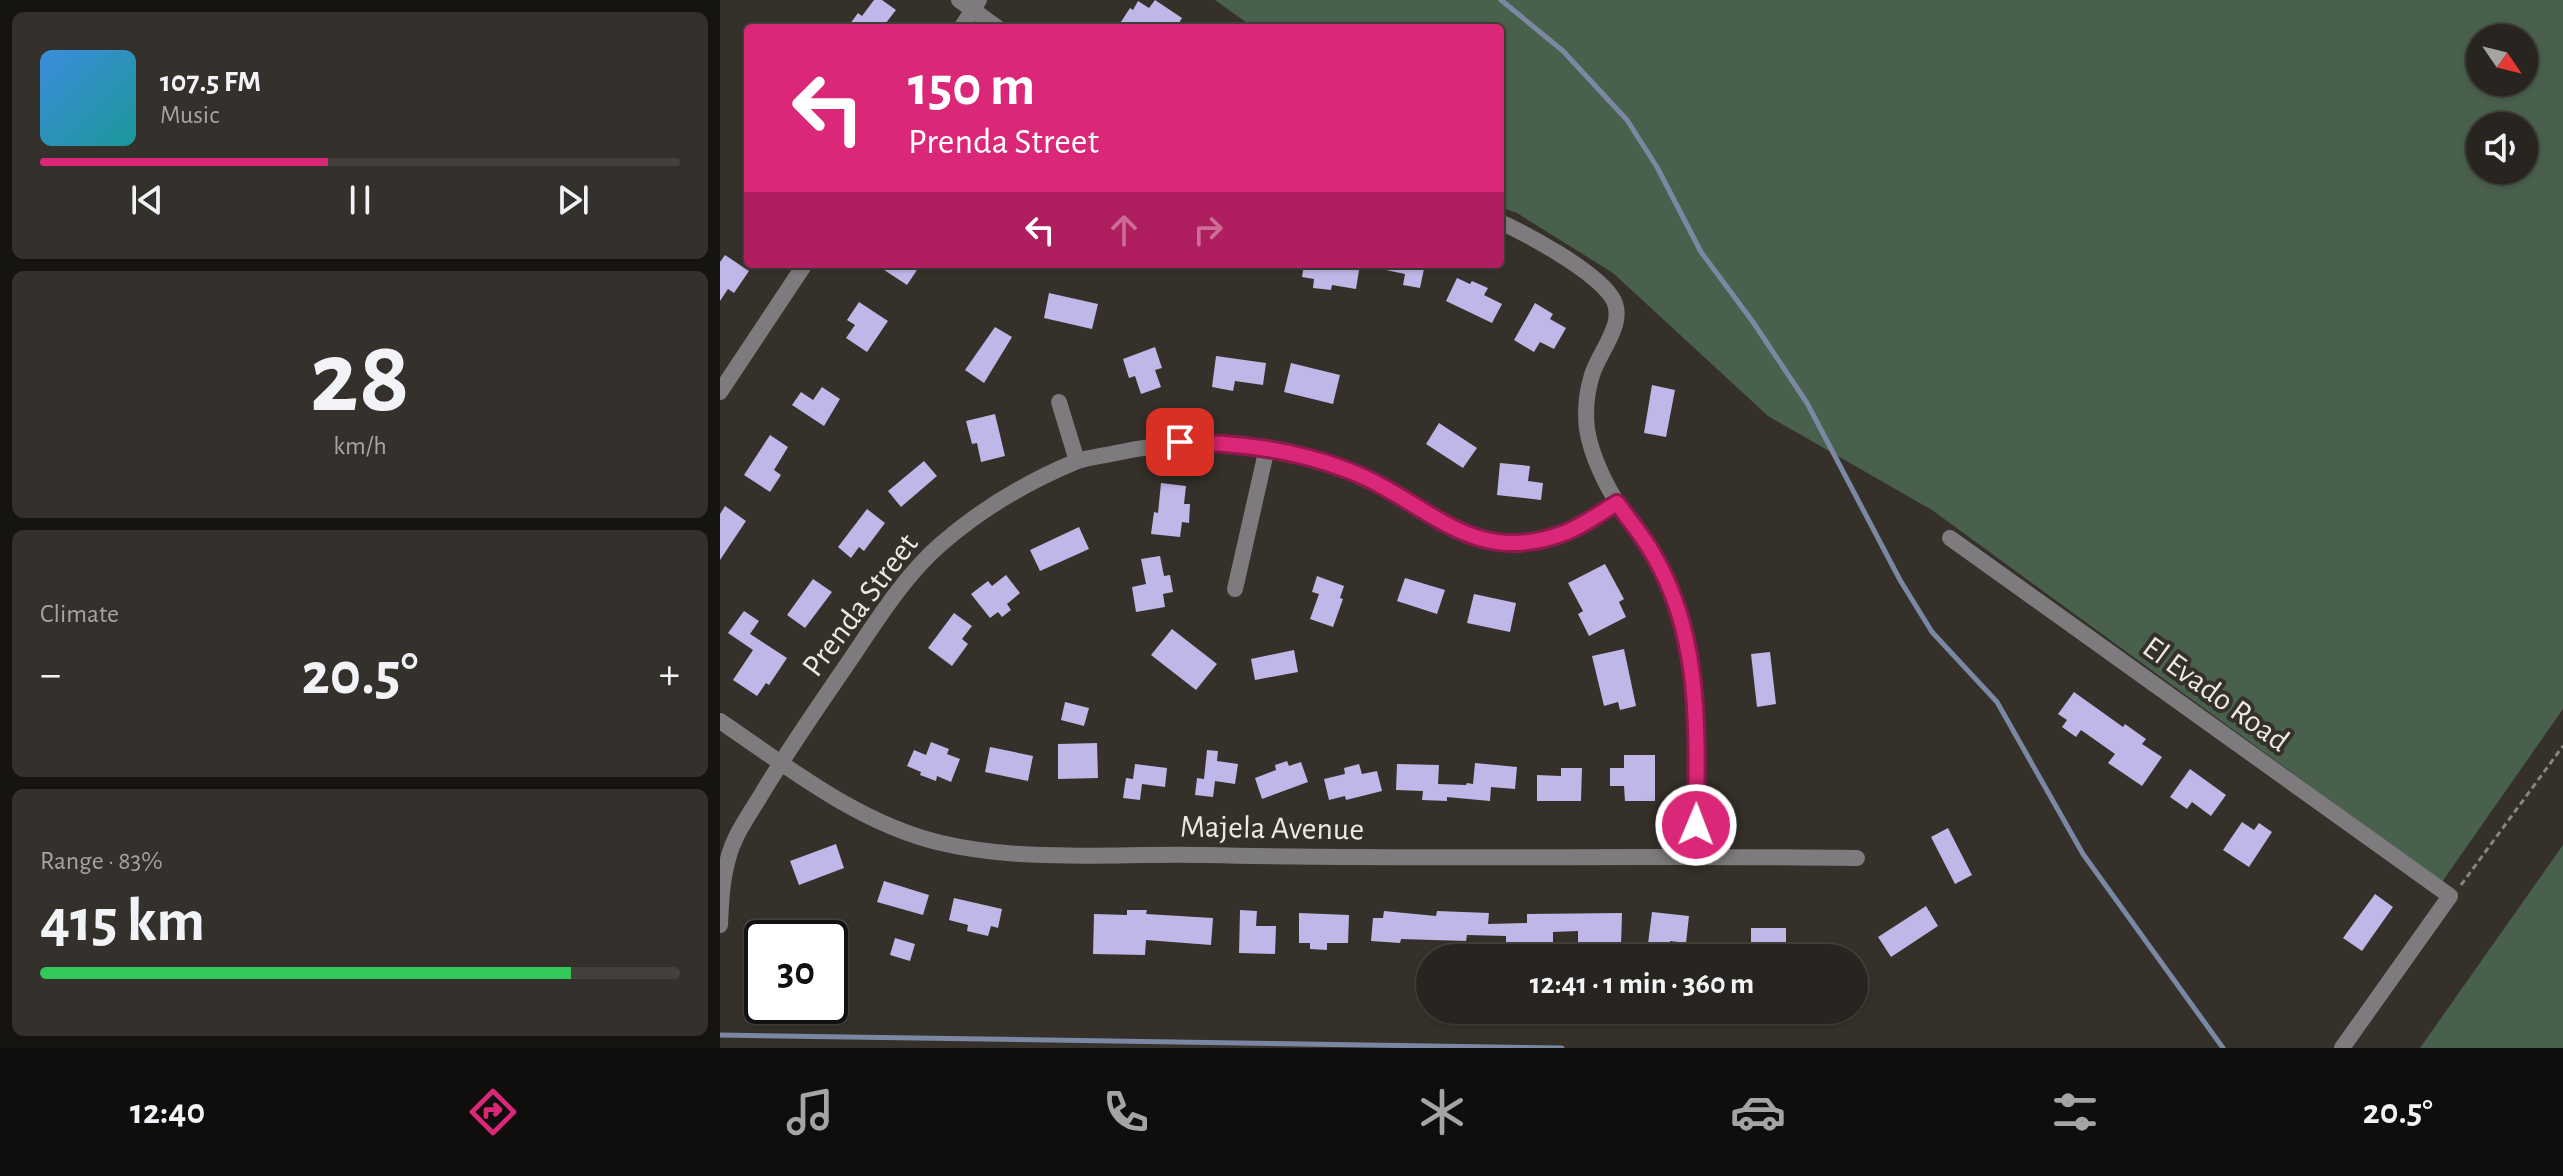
<!DOCTYPE html>
<meta charset="utf-8">
<style>
body{margin:0;font-family:"Alegreya Sans",sans-serif;background:#34302c;color:#f1f3f6;height:100vh;display:flex;flex-direction:column;font-size:30px;white-space:nowrap}
*{box-sizing:border-box;margin:0}
p{font-size:26px;color:#a5a4a4}
.icon{flex:none;width:44px;height:44px;fill:none;stroke:currentColor;stroke-width:2;stroke-linecap:round;stroke-linejoin:round}
.map{position:relative;flex:1;overflow:hidden}
.side{display:flex;flex-direction:column;gap:12px;padding:12px;background:#161411;width:720px}
.side>*{flex:none}
.guide{position:absolute;left:24px;top:24px;width:760px;height:244px;border-radius:8px;box-shadow:0 2px 6px #0004,0 0 0 2px #44413d;background:#db2777;color:#fff;overflow:hidden}
.needle{width:52px;rotate:125deg}
.controls{position:absolute;left:1746px;top:24px;display:grid;gap:16px}
.controls a{display:grid;place-items:center;width:72px;height:72px;border-radius:50%;background:#28241f;box-shadow:0 2px 6px #0004,0 0 0 2px #44413d;font-size:40px}
.speed{position:absolute;left:24px;top:920px;display:flex;gap:16px;font-size:40px;font-weight:700;text-align:center}
.speed>*{display:grid;place-content:center;width:104px;height:104px;border-radius:50%;background:#28241f;box-shadow:0 2px 6px #0004,0 0 0 2px #44413d;line-height:1}
.speed .limit{border:4px solid #111;border-radius:12px;background:#fff;color:#111}
.pin{position:absolute;display:grid;place-items:center;width:68px;height:68px;color:#fff;margin:-34px;border-radius:16px;box-shadow:0 4px 12px #0006}
.me{position:absolute;width:88px;margin:-44px;rotate:1deg;stroke-linejoin:round;filter:drop-shadow(0 0 6px #0008)}
.turn{display:flex;align-items:center;gap:28px;height:168px;padding:0 32px;font-size:36px}
.turn .icon{width:104px;height:104px;stroke-width:2.5}
.turn b{display:block;font-size:56px;line-height:68px}
.lanes{display:flex;align-items:center;height:76px;padding:0 32px;background:#0003;justify-content:center;gap:40px;direction:ltr}
.lanes .off{opacity:.35}
.big{font-size:60px;font-weight:700;line-height:1.1}
.side .card{flex:1;display:flex;flex-direction:column;justify-content:center;gap:12px;min-width:0;padding:0 28px;border-radius:12px;background:#34302c}
.side .dial{align-items:center;gap:0}
.dial b{font-size:104px;line-height:1}
.song{display:flex;align-items:center;gap:24px}
.cover{width:96px;height:96px;border-radius:12px;background:linear-gradient(135deg,hsl(210 70% 55%),hsl(180 70% 35%))}
.played{height:8px;border-radius:4px;background:linear-gradient(90deg,#db2777 45%,#44413d 45%)}
.keys{display:flex;justify-content:space-around;direction:ltr}
.heat{display:flex;justify-content:space-between;align-items:center;font-size:44px;direction:ltr}
.charge{height:12px;border-radius:6px;background:linear-gradient(90deg,#34c759 83%,#44413d 0)}
.trip{position:absolute;left:696px;top:944px;width:452px;height:80px;border-radius:40px;background:#28241f;box-shadow:0 2px 6px #0004,0 0 0 2px #44413d;font-weight:700;line-height:80px;text-align:center}
.tab-bar{display:flex;height:128px;justify-content:space-around;align-items:center;background:#100e0c;color:#a5a4a4}
.tab-bar .icon{width:56px;height:56px}
.tab-bar .on{color:#db2777}
.tab-bar b{font-size:36px;color:#f1f3f6}
main{display:flex;flex:1;min-height:0}
.map>svg:first-child{display:block}
.green{fill:#49604c;fill-rule:evenodd}
.lines{fill:none;stroke-linecap:round;stroke-linejoin:round}
.stream{stroke:#7b88a3;stroke-width:5}
.building{fill:#beb7e8}
.path{stroke:#88847e;stroke-width:3;stroke-dasharray:6 4;stroke-linecap:butt}
.minor{stroke:#7e7b7e;stroke-width:16}
.route-casing{stroke:#8e194d;stroke-width:20}
.route{stroke:#db2777;stroke-width:14}
.labels{text-anchor:middle;dominant-baseline:central;stroke-width:8;stroke-linejoin:round;paint-order:stroke}
.street-label{font-size:32px;fill:#ece8e4;stroke:#353029}
</style>
<main>
<section class="side">
<div class="card">
<div class="song"><i class="cover"></i><div><b>107.5 FM</b><p>Music</p></div></div>
<div class="played"></div>
<div class="keys"><svg class="icon" aria-label="previous" viewBox="0 0 24 24"><path d="M18 5L8 12l10 7zM5 5v14"/></svg><svg class="icon" aria-label="pause" viewBox="0 0 24 24"><path d="M8 5v14M16 5v14"/></svg><svg class="icon" aria-label="next" viewBox="0 0 24 24"><path d="M6 5l10 7-10 7zM19 5v14"/></svg></div>
</div>
<div class="card dial"><b>28</b><p>km/h</p></div>
<div class="card"><p>Climate</p>
<div class="heat"><a>−</a><b class="big">20.5°</b><a>+</a></div>
</div>
<div class="card"><p>Range · 83%</p><b class="big">415 km</b><div class="charge"></div></div>
</section>
<div class="map">
<svg width="1843" height="1048" viewBox="0 0 1843 1048">
<rect width="100%" height="100%" fill="#353029"/>
<g class="green">
<path d="M495,0H1843V709L1722,882L1212,510L1048,416L893,273L797,213L780,207V28H534ZM1760,38H1804V82H1760ZM1760,126H1804V170H1760Z"/>
<polygon points="1843,845 1843,1048 1700,1048"/>
</g>
<g class="lines">
<g class="stream">
<polyline points="781,0 843,51 907,120 937,167 981,252 1033,322 1087,403 1180,580 1212,632 1277,702 1363,854 1503,1048"/>
<polyline points="0,1035 842,1048"/>
</g>
</g>
<g class="building">
<polygon points="154,0 162,0 176,10 162,28 127,28 138,13 142,16"/>
<polygon points="435,0 462,18 456,28 397,28 410,8 413,10 418,1 429,8"/>
<polygon points="5,255 29,271 14,293 8,289 0,301 0,262"/>
<polygon points="155,264 201,264 187,285"/>
<polygon points="584,264 640,264 636,289 612,285 611,290 593,288 594,279 582,277"/>
<polygon points="662,264 705,264 700,288 683,285 685,274 661,269"/>
<polygon points="737,278 750,284 752,281 768,288 764,295 782,304 772,323 726,301"/>
<polygon points="329,293 378,304 372,329 324,318"/>
<polygon points="139,302 168,321 147,352 126,338 135,325 127,320"/>
<polygon points="815,303 833,314 830,319 846,328 834,349 820,342 814,352 794,340"/>
<polygon points="275,327 292,337 264,383 245,370"/>
<polygon points="435,347 442,368 435,370 441,387 421,394 415,376 409,378 403,359"/>
<polygon points="496,356 546,363 543,385 515,381 513,391 492,387"/>
<polygon points="571,363 620,375 613,404 564,392"/>
<polygon points="932,385 955,390 946,437 924,433"/>
<polygon points="102,387 120,399 104,426 72,405 81,392 93,400"/>
<polygon points="275,414 285,456 261,462 257,443 252,444 246,421"/>
<polygon points="719,423 757,448 743,468 706,444"/>
<polygon points="50,435 68,447 54,470 61,475 50,492 24,475"/>
<polygon points="204,461 217,476 181,507 168,491"/>
<polygon points="780,463 810,466 808,481 823,483 821,500 777,495"/>
<polygon points="441,483 466,486 464,504 470,504 469,523 462,522 460,537 431,534 434,512 438,513"/>
<polygon points="5,506 26,521 0,560 0,514"/>
<polygon points="147,509 165,523 144,551 139,547 131,558 118,547"/>
<polygon points="359,527 369,549 320,571 310,550"/>
<polygon points="440,556 444,576 450,575 453,592 443,594 445,607 416,612 412,587 426,584 421,559"/>
<polygon points="885,564 904,599 899,602 906,617 869,636 858,614 863,611 848,583"/>
<polygon points="286,575 300,593 287,604 291,610 282,617 278,612 270,618 251,594 268,581 272,586"/>
<polygon points="597,576 624,586 620,598 623,599 613,627 590,619 599,594 592,592"/>
<polygon points="685,578 725,590 717,614 677,601"/>
<polygon points="93,579 112,592 85,628 67,615"/>
<polygon points="754,594 796,603 790,632 747,623"/>
<polygon points="24,611 39,621 30,634 67,658 49,685 46,683 37,696 13,680 33,650 8,633"/>
<polygon points="234,613 252,626 242,639 248,644 232,666 208,648"/>
<polygon points="452,629 497,664 476,690 431,655"/>
<polygon points="904,649 916,706 900,710 898,702 884,706 872,656"/>
<polygon points="574,650 578,672 535,680 531,659"/>
<polygon points="1050,652 1056,704 1037,707 1031,654"/>
<polygon points="1354,692 1403,727 1405,724 1426,739 1422,744 1442,757 1422,786 1388,763 1395,754 1361,730 1356,737 1342,727 1347,720 1338,714"/>
<polygon points="345,702 369,708 364,726 341,720"/>
<polygon points="211,742 229,749 227,754 240,759 231,782 217,776 216,781 200,775 201,772 187,766 194,750 206,755"/>
<polygon points="377,743 378,778 338,779 338,744"/>
<polygon points="270,747 313,756 308,781 265,772"/>
<polygon points="487,750 498,751 497,761 518,764 515,784 495,781 493,797 475,795 477,778 484,779"/>
<polygon points="904,755 935,755 935,801 905,801 904,786 890,786 890,768 904,768"/>
<polygon points="567,761 569,766 581,762 588,782 542,799 535,778 556,770 555,765"/>
<polygon points="755,763 797,767 795,789 771,787 770,801 727,797 727,801 702,800 703,791 676,790 677,764 719,765 718,784 746,785 747,783 753,784"/>
<polygon points="415,764 447,768 445,787 422,784 420,800 403,798 406,778 413,779"/>
<polygon points="639,764 642,774 657,771 662,791 626,800 625,796 609,800 604,779 625,774 624,768"/>
<polygon points="841,768 862,768 861,801 817,801 817,775 841,776"/>
<polygon points="1470,769 1506,795 1491,816 1472,802 1467,809 1450,797"/>
<polygon points="1522,822 1534,830 1539,823 1552,832 1529,867 1503,850"/>
<polygon points="1228,828 1252,875 1235,884 1211,837"/>
<polygon points="116,844 124,868 79,885 70,861"/>
<polygon points="164,881 209,895 203,915 157,902"/>
<polygon points="1655,894 1673,907 1642,951 1623,938"/>
<polygon points="234,898 282,909 278,928 271,926 268,936 247,931 248,925 229,920"/>
<polygon points="1206,906 1218,926 1171,957 1158,937"/>
<polygon points="407,910 427,910 426,914 493,918 491,945 426,940 425,955 373,954 374,914 407,915"/>
<polygon points="520,910 537,911 536,926 556,926 555,954 519,953"/>
<polygon points="664,911 716,916 717,911 769,913 768,924 807,923 807,914 902,913 901,946 858,946 858,931 833,932 833,944 786,946 786,936 747,935 746,941 681,939 680,943 651,941 653,918 663,918"/>
<polygon points="932,912 969,916 966,943 950,941 950,947 928,944"/>
<polygon points="579,913 629,915 628,943 607,943 607,950 590,949 590,943 579,943"/>
<polygon points="95,924 96,938 68,938 68,926"/>
<rect x="1031" y="928" width="35" height="28"/>
<polygon points="175,938 195,944 190,961 170,955"/>
</g>
<g class="lines">
<polyline class="path" points="1741,885 1843,746"/>
<g class="minor">
<polyline points="239,0 278,28"/>
<polyline points="241,28 259,0"/>
<path d="M780,222C809,235 873,270 891,296C909,321 879,351 872,375C867,391 865,412 867,429C871,455 886,486 900,507C912,524 926,540 935,557C947,582 961,610 967,637C982,708 976,783 975,855"/>
<polyline points="0,392 85,264"/>
<polyline points="339,402 357,461"/>
<polyline points="1230,538 1730,896 1622,1048"/>
<polyline points="515,589 547,448"/>
<path d="M0,721C68,767 139,824 221,843C307,863 398,853 486,855C703,860 920,855 1137,858"/>
<path d="M0,925C1,902 2,880 8,859C14,835 29,815 41,795C68,750 98,707 128,663C156,622 183,577 221,544C260,510 307,482 355,462C368,457 383,456 396,453C474,436 554,441 628,470C707,501 751,569 845,533C863,526 880,513 897,503"/>
</g>
</g>
<g class="lines">
<defs>
<path id="route" d="M460,442C517,443 572,449 627,470C707,500 750,569 844,533C863,526 880,513 897,503C909,520 923,536 933,554C982,637 977,732 976,825"/>
</defs>
<use href="#route" class="route-casing"/>
<use href="#route" class="route"/>
</g>
<g class="labels">
<g class="street-label">
<text transform="translate(140 605) rotate(-53)">Prenda Street</text>
<text transform="translate(1496 694) rotate(36)">El Evado Road</text>
<text transform="translate(552 828) rotate(1)">Majela Avenue</text>
</g>
</g>
</svg>
<div class="controls">
<a><svg class="needle" viewBox="-14 -14 28 28"><path d="M0-13l5 13h-10z" fill="#e53935"/><path d="M0 13l5-13h-10z" fill="#a5a4a4"/></svg></a>
<a><svg class="icon" aria-label="sound" viewBox="0 0 24 24"><path d="M4 9h4l5-4v14l-5-4H4zM17 9q2 3 0 6"/></svg></a>
</div>
<div class="speed"><div class="limit">30</div></div>
<div class="pin" style="left:460px;top:442px;background:#d93025"><svg class="icon" aria-label="arrive" viewBox="0 0 24 24"><path d="M6 21V4h12l-3 4 3 4H6"/></svg></div>
<svg class="me" style="left:976px;top:825px" viewBox="-20 -20 40 40"><circle r="17" fill="#db2777" stroke="#fff" stroke-width="3"/><path d="M0-11L8 9 0 5-8 9z" fill="#fff"/></svg>
<div class="trip">12:41 · 1 min · 360 m</div>
<div class="guide">
<div class="turn"><svg class="icon" aria-label="left" viewBox="0 0 24 24"><path d="M17 20v-9H6M10 6l-5 5 5 5"/></svg><div><b>150 m</b>Prenda Street</div></div>
<div class="lanes"><svg class="icon" aria-label="left" viewBox="0 0 24 24"><path d="M17 20v-9H6M10 6l-5 5 5 5"/></svg><svg class="icon off" aria-label="ahead" viewBox="0 0 24 24"><path d="M12 20V5M6 11l6-6 6 6"/></svg><svg class="icon off" aria-label="right" viewBox="0 0 24 24"><path d="M7 20v-9h11M14 6l5 5-5 5"/></svg></div>
</div>
</div>
</main>
<nav class="tab-bar">
<b>12:40</b>
<svg class="icon on" aria-label="directions" viewBox="0 0 24 24"><path d="M12 3l9 9-9 9-9-9zM9 14v-3h6M13 9l2 2-2 2"/></svg>
<svg class="icon" aria-label="music" viewBox="0 0 24 24"><path d="M9 18V5l10-2v13"/><circle cx="6" cy="18" r="3"/><circle cx="16" cy="16" r="3"/></svg>
<svg class="icon" aria-label="phone" viewBox="0 0 24 24"><path d="M5 4h4l2 5-3 2q2 4 5 5l2-3 5 2v4C11 20 4 13 5 4z"/></svg>
<svg class="icon" aria-label="climate" viewBox="0 0 24 24"><path d="M12 3v18M4 7l16 10M4 17L20 7"/></svg>
<svg class="icon" aria-label="car" viewBox="0 0 24 24"><path d="M5 17H2v-5l4-1 3-4h7l3 4 3 1v5h-3M9 17h6M6 11h13"/><circle cx="7" cy="17" r="2"/><circle cx="17" cy="17" r="2"/></svg>
<svg class="icon" aria-label="filters" viewBox="0 0 24 24"><path d="M4 7h16M4 17h16"/><circle cx="9" cy="7" r="2"/><circle cx="15" cy="17" r="2"/></svg>
<b>20.5°</b>
</nav>
